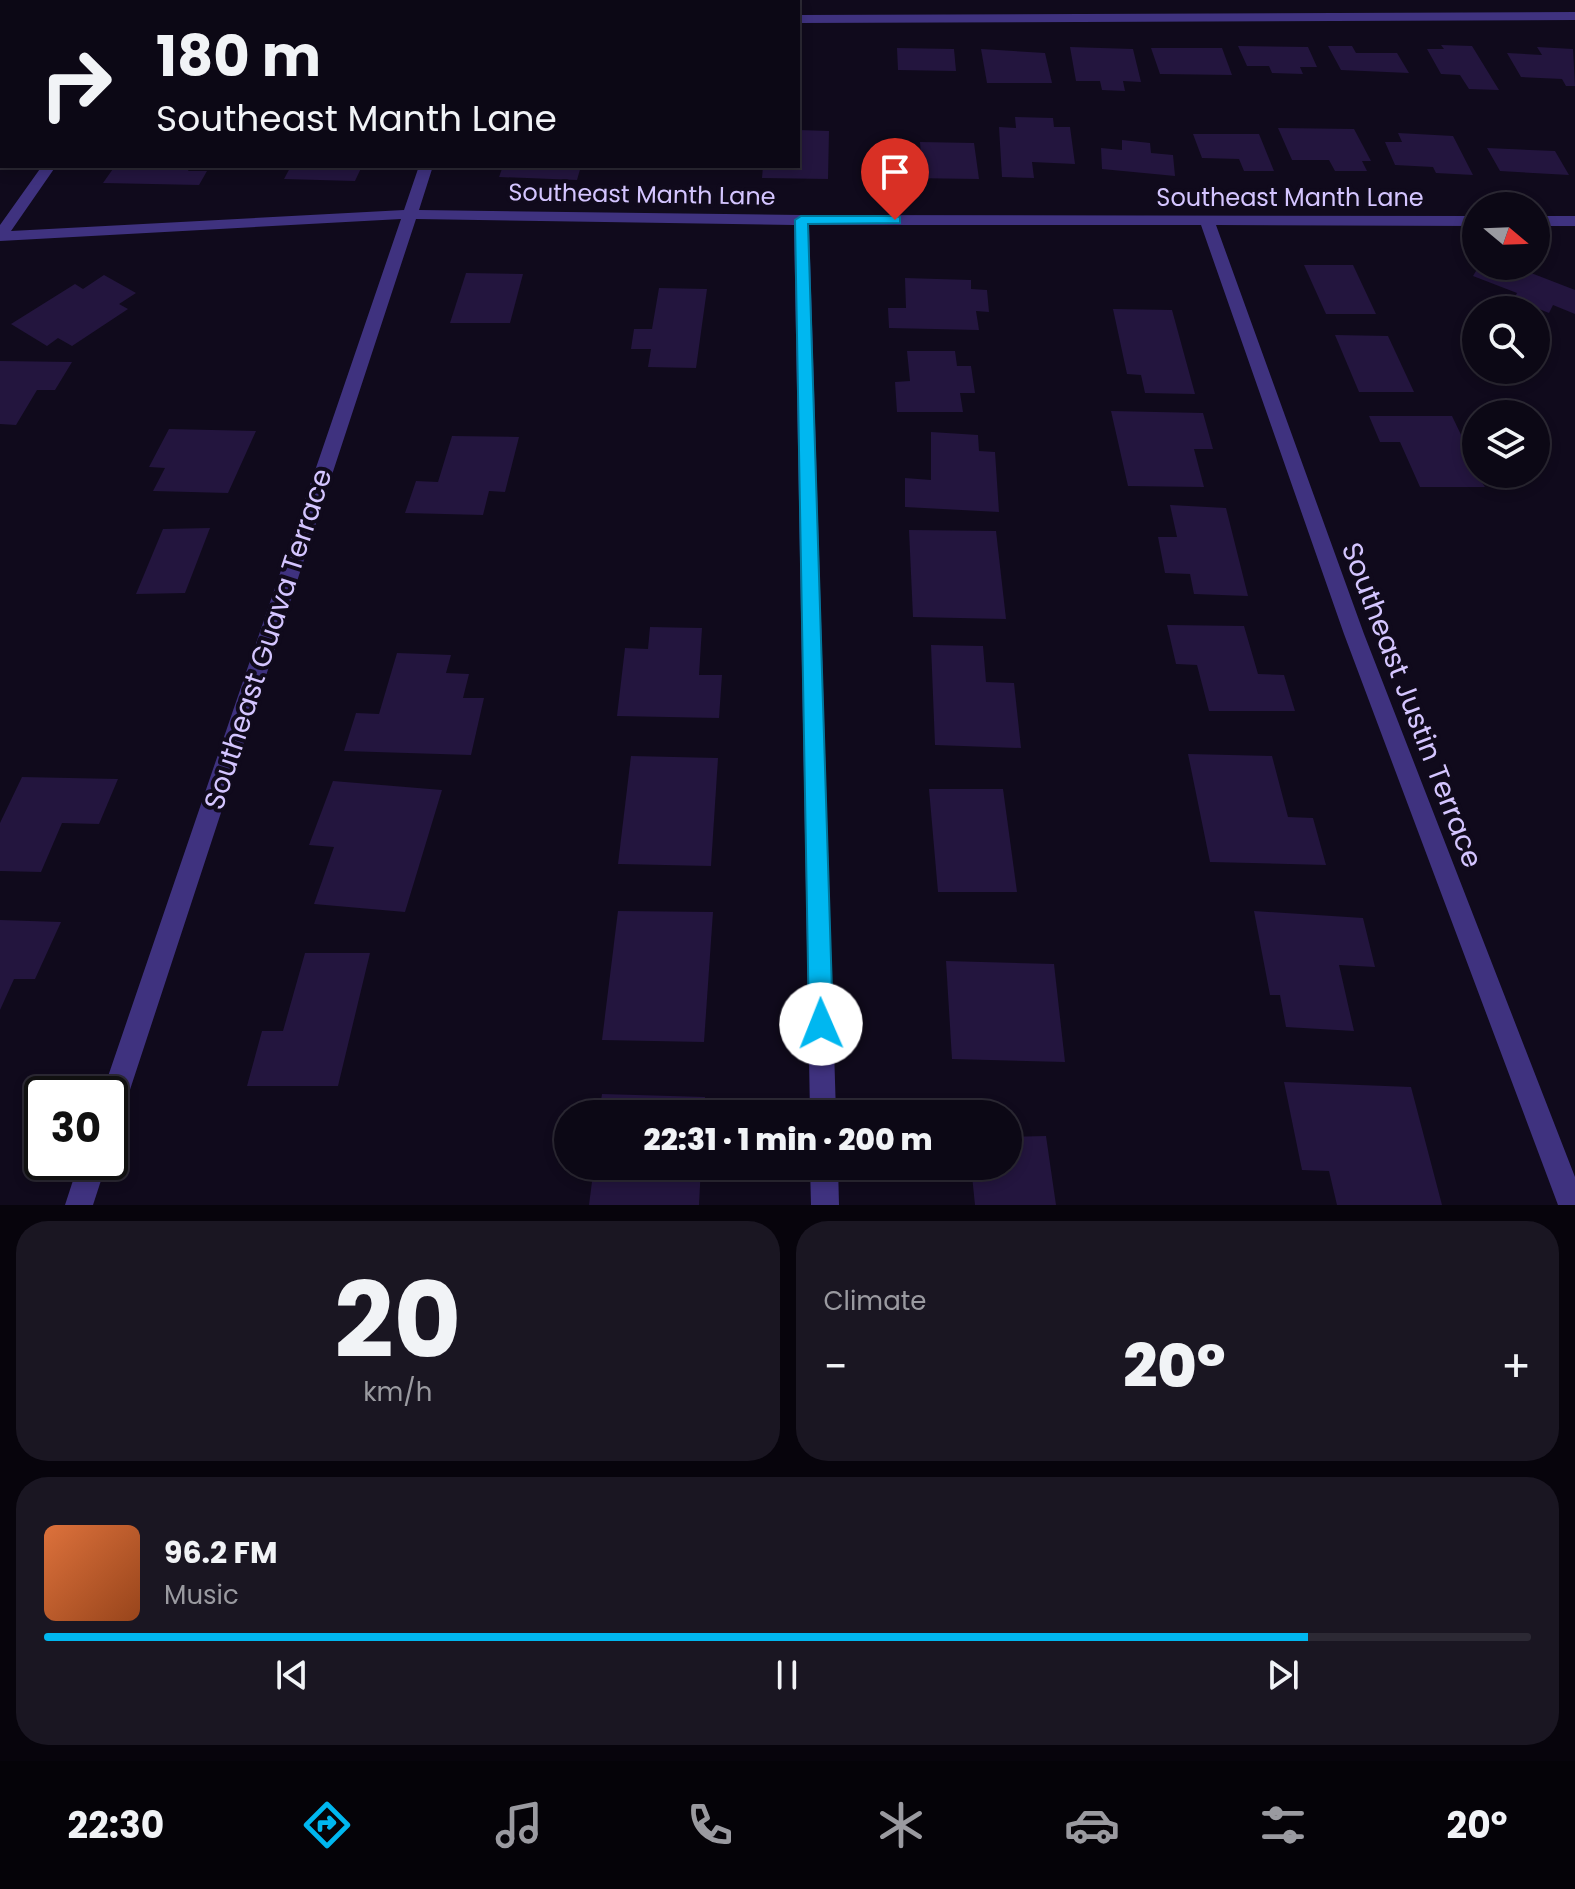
<!DOCTYPE html>
<meta charset="utf-8">
<style>
body{margin:0;font-family:Poppins,sans-serif;background:#1a1622;color:#f1f3f6;height:100vh;display:flex;flex-direction:column;font-size:30px;white-space:nowrap}
*{box-sizing:border-box;margin:0}
p{font-size:26px;color:#9a9aa0}
.icon{flex:none;width:44px;height:44px;fill:none;stroke:currentColor;stroke-width:2;stroke-linecap:round;stroke-linejoin:round}
.map{position:relative;height:1205px;overflow:hidden}
.panel{display:flex;flex-direction:column;gap:16px;padding:16px;background:#07040c;flex:1}
.panel>*{flex:none}
.banner{position:absolute;left:0px;top:0px;width:800px;height:168px;box-shadow:0 4px 12px #0003,0 0 0 2px #2c2934;background:#0c0815;color:#f1f3f6;overflow:hidden}
.needle{width:52px;rotate:109deg}
.tools{position:absolute;left:1462px;top:192px;display:grid;gap:16px}
.tools a{display:grid;place-items:center;width:88px;height:88px;border-radius:50%;background:#0c0815;box-shadow:0 4px 12px #0003,0 0 0 2px #2c2934;font-size:40px}
.speed{position:absolute;left:24px;top:1076px;display:flex;gap:16px;font-size:40px;font-weight:700;text-align:center}
.speed>*{display:grid;place-content:center;width:104px;height:104px;border-radius:50%;background:#0c0815;box-shadow:0 4px 12px #0003,0 0 0 2px #2c2934;line-height:1}
.speed .limit{border:4px solid #111;border-radius:12px;background:#fff;color:#111}
.pin{position:absolute;display:grid;place-items:center;width:68px;height:68px;color:#fff;margin:-82px -34px;border-radius:50% 50% 50% 0;rotate:-45deg;box-shadow:0 0 8px #0007}
.pin .icon{rotate:45deg}
.me{position:absolute;width:88px;margin:-44px;rotate:359deg;stroke-linejoin:round;filter:drop-shadow(0 0 6px #0008)}
.turn{display:flex;align-items:center;gap:28px;height:168px;padding:0 24px;font-size:36px}
.turn .icon{width:104px;height:104px;stroke-width:2.5}
.turn b{display:block;font-size:56px;line-height:68px}
.big{font-size:60px;font-weight:800;line-height:1.1}
.panel .tile{flex:1;display:flex;flex-direction:column;justify-content:center;gap:12px;min-width:0;padding:0 28px;border-radius:32px;background:#1a1622}
.panel .dial{align-items:center;gap:0}
.dial b{font-size:104px;line-height:1}
.song{display:flex;align-items:center;gap:24px}
.cover{width:96px;height:96px;border-radius:12px;background:linear-gradient(135deg,hsl(20 70% 55%),hsl(20 70% 35%))}
.played{height:8px;border-radius:4px;background:linear-gradient(90deg,#00b7f0 85%,#2c2934 85%)}
.keys{display:flex;justify-content:space-around;direction:ltr}
.heat{display:flex;justify-content:space-between;align-items:center;font-size:44px;direction:ltr}
.panel .tiles{flex:1;display:grid;gap:16px;grid-template-columns:1fr 1fr}
.tile:last-child{grid-column:span 2}
.trip{position:absolute;left:554px;top:1100px;width:468px;height:80px;border-radius:40px;background:#0c0815;box-shadow:0 4px 12px #0003,0 0 0 2px #2c2934;font-weight:800;line-height:80px;text-align:center}
.dock{display:flex;height:128px;justify-content:space-around;align-items:center;background:#050308;color:#9a9aa0}
.dock .icon{width:56px;height:56px}
.dock .current{color:#00b7f0}
.dock b{font-size:36px;color:#f1f3f6}
.map>svg:first-child{display:block}
.building{fill:#23153e}
.lines{fill:none;stroke-linecap:round;stroke-linejoin:round}
.street{fill:#3f327f;fill-rule:evenodd}
.route{fill:#00b7f0;stroke:#00779c;stroke-width:2}
.labels{text-anchor:middle;dominant-baseline:central;stroke-width:8;stroke-linejoin:round;paint-order:stroke}
.far-street-label{font-size:24px;fill:#d4c5ff;stroke:#100a1c}
.street-label{font-size:28px;fill:#d4c5ff;stroke:#100a1c}
</style>
<div class="map">
<svg width="1575" height="1205" viewBox="0 0 1575 1205">
<rect width="100%" height="100%" fill="#100a1c"/>
<g class="building">
<polygon points="1441,45 1472,46 1499,90 1469,89 1460,75 1441,74 1427,49 1444,49"/>
<polygon points="1238,46 1308,47 1317,67 1300,67 1303,74 1272,73 1269,66 1247,66"/>
<polygon points="1328,46 1352,46 1356,53 1397,53 1409,73 1341,70"/>
<polygon points="1070,47 1133,49 1141,82 1123,81 1125,91 1102,90 1100,81 1076,81"/>
<polygon points="1537,47 1573,49 1575,86 1566,86 1562,79 1521,77 1507,53 1542,55"/>
<polygon points="897,48 954,49 956,71 898,70"/>
<polygon points="1151,48 1222,48 1232,75 1160,74"/>
<polygon points="981,49 1045,53 1052,83 987,83"/>
<polygon points="1015,117 1053,118 1054,127 1070,127 1075,164 1032,162 1034,178 1002,177 999,127 1016,128"/>
<polygon points="1278,128 1354,129 1371,161 1362,161 1367,171 1335,171 1329,160 1292,160"/>
<polygon points="798,130 829,131 828,179 762,178 763,166 798,166"/>
<polygon points="1398,133 1453,136 1473,175 1436,173 1433,167 1395,165 1385,142 1402,142"/>
<polygon points="1193,134 1259,134 1274,171 1244,171 1239,159 1202,158"/>
<polygon points="1122,140 1150,143 1151,153 1173,155 1175,176 1102,169 1101,148 1122,150"/>
<polygon points="920,142 974,143 979,179 909,178 907,155 921,155"/>
<polygon points="1487,148 1555,151 1569,175 1500,171"/>
<polygon points="115,166 191,166 188,171 207,171 199,185 103,183"/>
<polygon points="291,166 362,166 355,181 284,179"/>
<polygon points="503,166 581,166 577,180 499,177"/>
<polygon points="1304,265 1353,265 1376,314 1326,314"/>
<polygon points="1479,266 1513,266 1575,290 1575,314 1553,305 1549,313 1514,299 1517,293 1473,276"/>
<polygon points="466,273 523,274 510,323 450,323"/>
<polygon points="104,275 136,293 119,304 128,309 72,346 58,338 47,346 11,324 75,284 83,289"/>
<polygon points="905,278 971,280 971,289 987,290 989,312 976,311 979,330 889,328 888,308 906,308"/>
<polygon points="659,288 707,289 696,368 648,367 651,349 631,349 634,329 652,329"/>
<polygon points="1113,309 1172,310 1195,394 1145,393 1141,375 1127,374"/>
<polygon points="1335,335 1388,336 1414,392 1359,392"/>
<polygon points="907,351 955,351 957,366 971,366 975,393 960,393 963,412 897,412 895,382 910,381"/>
<polygon points="0,361 72,362 55,390 37,390 16,425 0,424"/>
<polygon points="1111,411 1203,413 1213,449 1194,449 1204,487 1128,486"/>
<polygon points="1369,416 1452,416 1464,441 1476,441 1476,474 1485,487 1420,487 1400,442 1380,442"/>
<polygon points="169,429 256,431 228,493 153,491 165,468 149,467"/>
<polygon points="931,432 978,435 979,451 995,452 999,512 905,507 905,478 931,480"/>
<polygon points="452,436 519,437 505,492 489,491 483,515 405,513 416,481 438,482"/>
<polygon points="1170,505 1226,508 1248,596 1194,594 1190,574 1165,573 1158,537 1177,537"/>
<polygon points="210,528 185,593 136,594 163,529"/>
<polygon points="909,530 996,531 1006,619 913,617"/>
<polygon points="1167,625 1244,626 1258,674 1284,675 1295,711 1209,711 1197,665 1176,664"/>
<polygon points="650,627 702,628 699,675 722,675 719,718 617,716 625,648 648,649"/>
<polygon points="931,645 983,646 986,682 1014,683 1021,748 935,745"/>
<polygon points="397,653 451,655 446,673 469,674 463,698 484,698 471,755 344,751 356,713 379,714"/>
<polygon points="1188,754 1272,756 1288,817 1313,818 1326,865 1210,862"/>
<polygon points="631,756 718,758 711,866 618,864"/>
<polygon points="22,777 118,779 99,824 62,823 41,872 0,871 0,823"/>
<polygon points="333,781 442,790 405,912 314,904 334,847 309,845"/>
<polygon points="929,789 1003,789 1017,892 938,892"/>
<polygon points="618,911 713,912 704,1042 602,1040"/>
<polygon points="1254,911 1363,918 1375,967 1339,965 1354,1031 1286,1027 1280,995 1270,995"/>
<polygon points="0,920 61,922 35,979 14,979 0,1010"/>
<polygon points="305,953 370,953 338,1086 247,1086 262,1031 283,1031"/>
<polygon points="946,961 1054,964 1065,1062 952,1059"/>
<polygon points="1284,1082 1411,1087 1442,1205 1337,1205 1329,1171 1302,1170"/>
<polygon points="602,1094 705,1097 704,1114 599,1114"/>
<polygon points="1046,1136 1056,1205 975,1205 971,1166 1008,1166 1008,1137"/>
<polygon points="594,1166 701,1166 699,1205 589,1205"/>
</g>
<g class="lines">
<g class="street">
<polygon points="158,0 170,0 157,2"/>
<polygon points="477,0 489,0 476,2"/>
<polygon points="1575,12 1575,20 798,23 798,15"/>
<polygon points="42,166 56,166 11,231 404,210 419,166 433,166 419,210 801,215 1476,216 1476,226 1216,225 1364,634 1575,1177 1575,1205 1558,1205 1344,634 1201,225 809,225 836,1114 810,1114 794,225 416,219 123,1111 119,1120 110,1124 110,1094 102,1094 401,219 0,241 0,225"/>
<rect x="1536" y="216" width="39" height="10"/>
<polygon points="79,1162 107,1162 93,1205 65,1205"/>
<polygon points="810,1166 838,1166 839,1205 811,1205"/>
</g>
</g>
<polygon class="route" points="895,216 900,217 900,223 808,224 833,1024 829,1032 821,1035 813,1032 809,1024 795,220 801,216"/>
<g class="labels">
<g class="far-street-label">
<text transform="translate(642 194) rotate(1)">Southeast Manth Lane</text>
<text x="1290" y="197">Southeast Manth Lane</text>
</g>
<g class="street-label">
<text transform="translate(268 639) rotate(-72)">Southeast Guava Terrace</text>
<text transform="translate(1412 705) rotate(69)">Southeast Justin Terrace</text>
</g>
</g>
</svg>
<div class="tools">
<a><svg class="needle" viewBox="-14 -14 28 28"><path d="M0-13l5 13h-10z" fill="#e53935"/><path d="M0 13l5-13h-10z" fill="#9a9aa0"/></svg></a>
<a><svg class="icon" aria-label="search" viewBox="0 0 24 24"><circle cx="10" cy="10" r="6"/><path d="M15 15l6 6"/></svg></a>
<a><svg class="icon" aria-label="layers" viewBox="0 0 24 24"><path d="M12 4l9 5-9 5-9-5zM3 14l9 5 9-5"/></svg></a>
</div>
<div class="speed"><div class="limit">30</div></div>
<div class="pin" style="left:895px;top:220px;background:#d93025"><svg class="icon" aria-label="arrive" viewBox="0 0 24 24"><path d="M6 21V4h12l-3 4 3 4H6"/></svg></div>
<svg class="me" style="left:821px;top:1024px" viewBox="-20 -20 40 40"><circle r="19" fill="#fff"/><path d="M0-13L10 11 0 6-10 11z" fill="#00b7f0"/></svg>
<div class="trip">22:31 · 1 min · 200 m</div>
<div class="banner">
<div class="turn"><svg class="icon" aria-label="right" viewBox="0 0 24 24"><path d="M7 20v-9h11M14 6l5 5-5 5"/></svg><div><b>180 m</b>Southeast Manth Lane</div></div>
</div>
</div>
<section class="panel">
<div class="tiles">
<div class="tile dial"><b>20</b><p>km/h</p></div>
<div class="tile"><p>Climate</p>
<div class="heat"><a>−</a><b class="big">20°</b><a>+</a></div>
</div>
<div class="tile">
<div class="song"><i class="cover"></i><div><b>96.2 FM</b><p>Music</p></div></div>
<div class="played"></div>
<div class="keys"><svg class="icon" aria-label="previous" viewBox="0 0 24 24"><path d="M18 5L8 12l10 7zM5 5v14"/></svg><svg class="icon" aria-label="pause" viewBox="0 0 24 24"><path d="M8 5v14M16 5v14"/></svg><svg class="icon" aria-label="next" viewBox="0 0 24 24"><path d="M6 5l10 7-10 7zM19 5v14"/></svg></div>
</div>
</div>
</section>
<nav class="dock">
<b>22:30</b>
<svg class="icon current" aria-label="directions" viewBox="0 0 24 24"><path d="M12 3l9 9-9 9-9-9zM9 14v-3h6M13 9l2 2-2 2"/></svg>
<svg class="icon" aria-label="music" viewBox="0 0 24 24"><path d="M9 18V5l10-2v13"/><circle cx="6" cy="18" r="3"/><circle cx="16" cy="16" r="3"/></svg>
<svg class="icon" aria-label="phone" viewBox="0 0 24 24"><path d="M5 4h4l2 5-3 2q2 4 5 5l2-3 5 2v4C11 20 4 13 5 4z"/></svg>
<svg class="icon" aria-label="climate" viewBox="0 0 24 24"><path d="M12 3v18M4 7l16 10M4 17L20 7"/></svg>
<svg class="icon" aria-label="car" viewBox="0 0 24 24"><path d="M5 17H2v-5l4-1 3-4h7l3 4 3 1v5h-3M9 17h6M6 11h13"/><circle cx="7" cy="17" r="2"/><circle cx="17" cy="17" r="2"/></svg>
<svg class="icon" aria-label="filters" viewBox="0 0 24 24"><path d="M4 7h16M4 17h16"/><circle cx="9" cy="7" r="2"/><circle cx="15" cy="17" r="2"/></svg>
<b>20°</b>
</nav>
